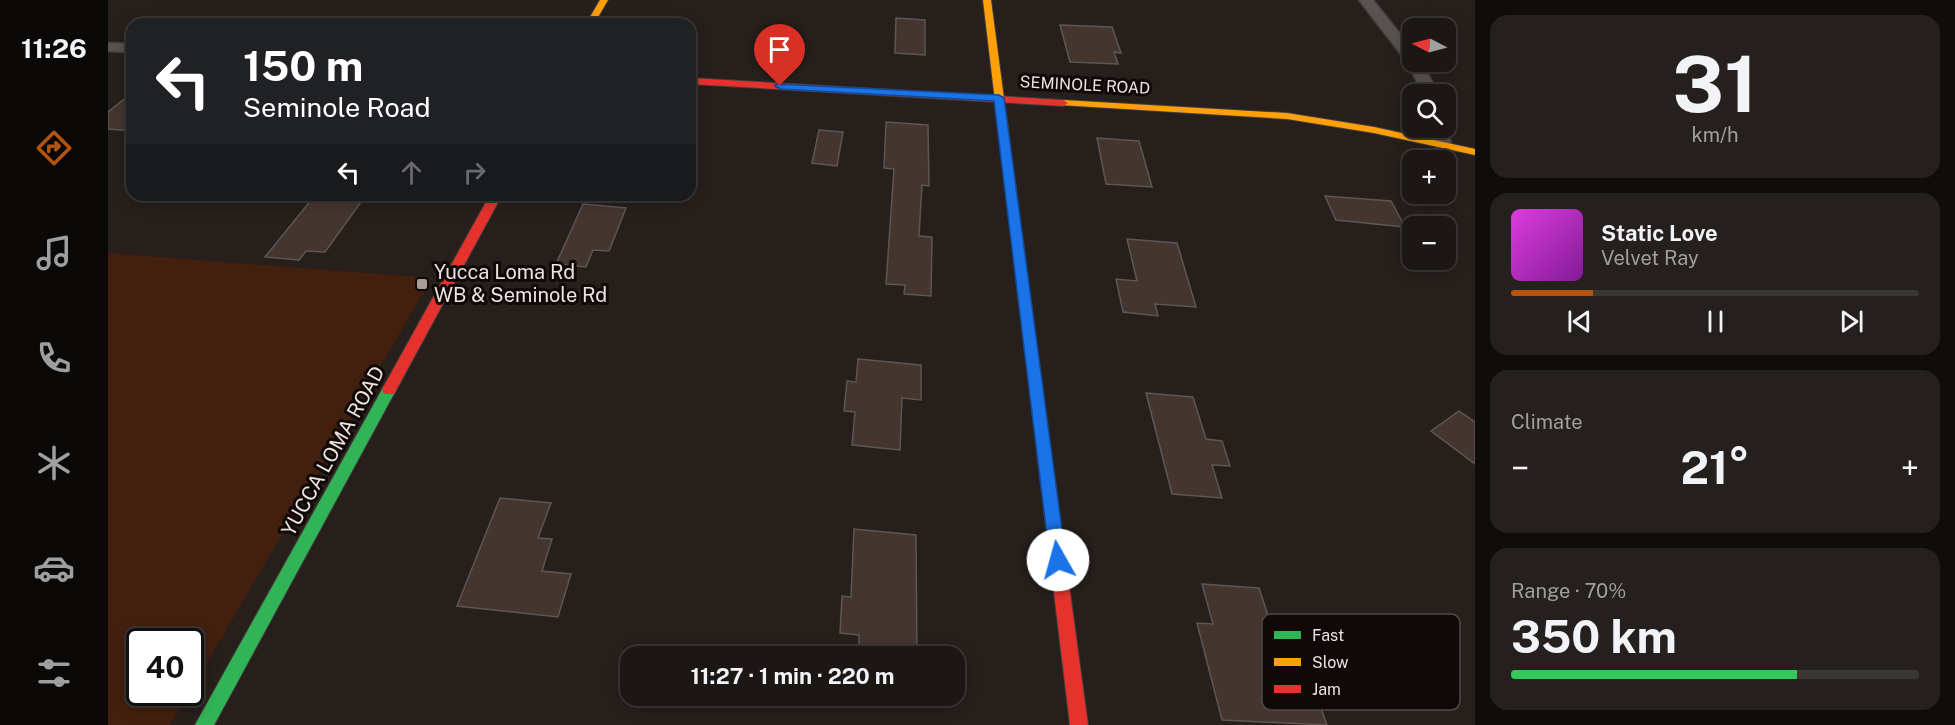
<!DOCTYPE html>
<meta charset="utf-8">
<style>
body{margin:0;font-family:"Public Sans",sans-serif;background:#25201e;color:#f1f3f6;height:100vh;display:flex;flex-direction:column;font-size:22px;white-space:nowrap}
*{box-sizing:border-box;margin:0}
p{font-size:20px;color:#a09fa0}
.icon{flex:none;width:33px;height:33px;fill:none;stroke:currentColor;stroke-width:2;stroke-linecap:round;stroke-linejoin:round}
.map{position:relative;flex:1;overflow:hidden}
.sheet{display:flex;flex-direction:column;gap:15px;padding:15px;background:#0f0d0c;width:480px}
.sheet>*{flex:none}
.guide{position:absolute;left:18px;top:18px;width:570px;height:183px;border-radius:18px;box-shadow:0 3px 15px #0003,0 0 0 2px #3a3634;background:#202124;color:#fff;overflow:hidden}
.needle{width:39px;rotate:276deg}
.controls{position:absolute;left:1294px;top:18px;display:grid;gap:12px}
.controls a{display:grid;place-items:center;width:54px;height:54px;border-radius:12px;background:#1c1715;box-shadow:0 3px 15px #0003,0 0 0 2px #3a3634;font-size:30px}
.speed{position:absolute;left:18px;top:628px;display:flex;gap:12px;font-size:30px;font-weight:700;text-align:center}
.speed>*{display:grid;place-content:center;width:78px;height:78px;border-radius:50%;background:#1c1715;box-shadow:0 3px 15px #0003,0 0 0 2px #3a3634;line-height:1}
.speed .limit{border:3px solid #111;border-radius:9px;background:#fff;color:#111}
.pin{position:absolute;display:grid;place-items:center;width:51px;height:51px;color:#fff;margin:-62px -26px;border-radius:50% 50% 50% 0;rotate:-45deg;box-shadow:0 0 6px #0007}
.pin .icon{rotate:45deg}
.me{position:absolute;width:66px;margin:-33px;rotate:353deg;stroke-linejoin:round;filter:drop-shadow(0 0 4px #0008)}
.turn{display:flex;align-items:center;gap:21px;height:126px;padding:0 18px;font-size:27px}
.turn .icon{width:78px;height:78px;stroke-width:2.5}
.turn b{display:block;font-size:42px;line-height:51px}
.lanes{display:flex;align-items:center;height:57px;padding:0 18px;background:#0003;justify-content:center;gap:30px;direction:ltr}
.lanes .off{opacity:.35}
.big{font-size:45px;font-weight:700;line-height:1.1}
.sheet .tile{flex:1;display:flex;flex-direction:column;justify-content:center;gap:9px;min-width:0;padding:0 21px;border-radius:18px;background:#25201e}
.sheet .dial{align-items:center;gap:0}
.dial b{font-size:78px;line-height:1}
.song{display:flex;align-items:center;gap:18px}
.cover{width:72px;height:72px;border-radius:9px;background:linear-gradient(135deg,hsl(300 70% 55%),hsl(290 70% 35%))}
.played{height:6px;border-radius:3px;background:linear-gradient(90deg,#b45309 20%,#3a3634 20%)}
.keys{display:flex;justify-content:space-around;direction:ltr}
.heat{display:flex;justify-content:space-between;align-items:center;font-size:33px;direction:ltr}
.charge{height:9px;border-radius:4px;background:linear-gradient(90deg,#34c759 70%,#3a3634 0)}
.trip{position:absolute;left:512px;top:646px;width:345px;height:60px;border-radius:18px;background:#1c1715;box-shadow:0 3px 15px #0003,0 0 0 2px #3a3634;font-weight:700;line-height:60px;text-align:center}
main{display:flex;flex:1;min-height:0}
.tab-bar{display:flex;flex-direction:column;width:108px;justify-content:space-around;align-items:center;background:#0b0908;color:#a09fa0}
.tab-bar .icon{width:42px;height:42px}
.tab-bar .selected{color:#b45309}
.tab-bar b{font-size:27px;color:#f1f3f6}
.map>svg:first-child{display:block}
.green{fill:#431f0e}
.building{fill:#44362f;stroke:#5c5654;stroke-width:1.5}
.lines{fill:none;stroke-linecap:round;stroke-linejoin:round}
.street-casing{stroke:#433d3b;stroke-width:3}
.fast-casing{stroke:#433d3b;stroke-width:2}
.slow-casing{stroke:#433d3b;stroke-width:2}
.jam-casing{stroke:#433d3b;stroke-width:2}
.street{fill:#585350;fill-rule:evenodd}
.fast{fill:#30b455;fill-rule:evenodd}
.slow{fill:#ff9f0a;fill-rule:evenodd}
.jam{fill:#e5322d;fill-rule:evenodd}
.route{fill:#1a73e8;stroke:#114b97;stroke-width:1.5}
.poi-dot{fill:#a79e9b;stroke:#0f0907;stroke-width:2}
.labels{text-anchor:middle;dominant-baseline:central;stroke-width:6;stroke-linejoin:round;paint-order:stroke}
.far-street-label{font-size:16px;fill:#ede3df;stroke:#0f0907}
.poi-label{font-size:20px;fill:#ede3df;stroke:#0f0907;text-anchor:start}
.street-label{font-size:20px;fill:#ede3df;stroke:#0f0907}
.key{fill:#0f0907;stroke:#524a48;stroke-width:1.5}
.key-label{font-size:16px;fill:#ede3df}
</style>
<main>
<nav class="tab-bar">
<b>11:26</b>
<svg class="icon selected" aria-label="directions" viewBox="0 0 24 24"><path d="M12 3l9 9-9 9-9-9zM9 14v-3h6M13 9l2 2-2 2"/></svg>
<svg class="icon" aria-label="music" viewBox="0 0 24 24"><path d="M9 18V5l10-2v13"/><circle cx="6" cy="18" r="3"/><circle cx="16" cy="16" r="3"/></svg>
<svg class="icon" aria-label="phone" viewBox="0 0 24 24"><path d="M5 4h4l2 5-3 2q2 4 5 5l2-3 5 2v4C11 20 4 13 5 4z"/></svg>
<svg class="icon" aria-label="climate" viewBox="0 0 24 24"><path d="M12 3v18M4 7l16 10M4 17L20 7"/></svg>
<svg class="icon" aria-label="car" viewBox="0 0 24 24"><path d="M5 17H2v-5l4-1 3-4h7l3 4 3 1v5h-3M9 17h6M6 11h13"/><circle cx="7" cy="17" r="2"/><circle cx="17" cy="17" r="2"/></svg>
<svg class="icon" aria-label="filters" viewBox="0 0 24 24"><path d="M4 7h16M4 17h16"/><circle cx="9" cy="7" r="2"/><circle cx="15" cy="17" r="2"/></svg>
</nav>
<div class="map">
<svg width="1367" height="725" viewBox="0 0 1367 725">
<rect width="100%" height="100%" fill="#261f1c"/>
<polygon class="green" points="0,253 324,278 83,690 82,642 32,642 32,693 81,693 62,725 0,725"/>
<g class="building">
<polygon points="788,18 817,20 817,55 787,53"/>
<polygon points="952,25 1004,27 1013,53 1006,52 1010,64 962,62"/>
<polygon points="24,93 24,131 0,129 0,112"/>
<polygon points="778,122 820,125 821,186 814,185 811,236 824,237 823,296 796,294 797,285 778,284 786,169 776,168"/>
<polygon points="711,130 735,132 729,166 704,163"/>
<polygon points="989,138 1031,141 1044,187 998,184"/>
<polygon points="216,195 258,195 217,252 198,251 191,260 157,257 204,199 213,200"/>
<polygon points="1217,196 1283,201 1297,227 1228,220"/>
<polygon points="475,204 518,208 501,251 485,250 478,267 448,264"/>
<polygon points="1019,239 1069,243 1088,307 1047,304 1050,316 1015,312 1008,279 1029,281"/>
<polygon points="750,359 813,365 813,400 794,398 792,450 744,445 747,412 736,411 739,381 748,382"/>
<polygon points="1038,393 1085,397 1098,439 1114,441 1122,466 1104,465 1114,498 1064,494"/>
<polygon points="1351,411 1367,422 1367,464 1323,431"/>
<polygon points="392,498 443,503 430,538 444,539 434,571 463,574 450,617 349,606"/>
<polygon points="746,529 808,535 809,657 751,657 751,635 732,633 734,596 743,597"/>
<polygon points="1094,584 1151,588 1168,640 1189,642 1219,725 1114,720 1089,623 1105,624"/>
</g>
<g class="lines">
<defs>
<g id="street">
<polygon points="1251,0 1265,0 1305,50 1305,62 1313,62 1331,94 1315,94 1299,62"/>
<polygon points="0,43 24,44 24,52 0,51"/>
<polygon points="1338,126 1343,143 1340,147 1328,147 1323,128"/>
</g>
<polygon id="fast" points="281,384 286,386 288,390 106,725 87,725 276,386"/>
<g id="slow">
<polygon points="492,0 500,0 486,24 478,24"/>
<polygon points="875,0 883,0 925,319 919,324 913,319"/>
<polygon points="955,100 1179,113 1266,127 1367,149 1367,155 1266,133 1179,119 952,105 950,103"/>
</g>
<g id="jam">
<polygon points="582,78 955,100 960,103 955,106 582,84"/>
<polygon points="382,195 394,195 286,394 276,394 274,390 276,386"/>
<polygon points="919,314 925,319 980,725 962,725 913,319"/>
</g>
</defs>
<use href="#street" class="street-casing"/>
<use href="#fast" class="fast-casing"/>
<use href="#slow" class="slow-casing"/>
<use href="#jam" class="jam-casing"/>
<use href="#street" class="street"/>
<use href="#fast" class="fast"/>
<use href="#slow" class="slow"/>
<use href="#jam" class="jam"/>
</g>
<polygon class="route" points="668,84 891,95 896,98 958,560 956,566 950,568 944,566 942,560 886,101 672,89 667,86"/>
<rect class="poi-dot" x="308" y="278" width="12" height="12" rx="3"/>
<g class="labels">
<g class="far-street-label">
<text transform="translate(977 85) rotate(3)">SEMINOLE ROAD</text>
</g>
<g class="poi-label">
<text x="326" y="272">Yucca Loma Rd<tspan x="326" dy="23">WB &amp; Seminole Rd</tspan></text>
</g>
<g class="street-label">
<text transform="translate(225 451) rotate(-61)">YUCCA LOMA ROAD</text>
</g>
</g>
<rect x="1154" y="614" width="198" height="96" rx="9" class="key"/>
<rect x="1166" y="631" width="27" height="8" fill="#30b455"/>
<rect x="1166" y="658" width="27" height="8" fill="#ff9f0a"/>
<rect x="1166" y="685" width="27" height="8" fill="#e5322d"/>
<g class="key-label">
<text x="1204" y="641">Fast</text>
<text x="1204" y="668">Slow</text>
<text x="1204" y="695">Jam</text>
</g>
</svg>
<div class="controls">
<a><svg class="needle" viewBox="-14 -14 28 28"><path d="M0-13l5 13h-10z" fill="#e53935"/><path d="M0 13l5-13h-10z" fill="#a09fa0"/></svg></a>
<a><svg class="icon" aria-label="search" viewBox="0 0 24 24"><circle cx="10" cy="10" r="6"/><path d="M15 15l6 6"/></svg></a>
<a>+</a>
<a>−</a>
</div>
<div class="speed"><div class="limit">40</div></div>
<div class="pin" style="left:672px;top:86px;background:#d93025"><svg class="icon" aria-label="arrive" viewBox="0 0 24 24"><path d="M6 21V4h12l-3 4 3 4H6"/></svg></div>
<svg class="me" style="left:950px;top:560px" viewBox="-20 -20 40 40"><circle r="19" fill="#fff"/><path d="M0-13L10 11 0 6-10 11z" fill="#1a73e8"/></svg>
<div class="trip">11:27 · 1 min · 220 m</div>
<div class="guide">
<div class="turn"><svg class="icon" aria-label="left" viewBox="0 0 24 24"><path d="M17 20v-9H6M10 6l-5 5 5 5"/></svg><div><b>150 m</b>Seminole Road</div></div>
<div class="lanes"><svg class="icon" aria-label="left" viewBox="0 0 24 24"><path d="M17 20v-9H6M10 6l-5 5 5 5"/></svg><svg class="icon off" aria-label="ahead" viewBox="0 0 24 24"><path d="M12 20V5M6 11l6-6 6 6"/></svg><svg class="icon off" aria-label="right" viewBox="0 0 24 24"><path d="M7 20v-9h11M14 6l5 5-5 5"/></svg></div>
</div>
</div>
<section class="sheet">
<div class="tile dial"><b>31</b><p>km/h</p></div>
<div class="tile">
<div class="song"><i class="cover"></i><div><b>Static Love</b><p>Velvet Ray</p></div></div>
<div class="played"></div>
<div class="keys"><svg class="icon" aria-label="previous" viewBox="0 0 24 24"><path d="M18 5L8 12l10 7zM5 5v14"/></svg><svg class="icon" aria-label="pause" viewBox="0 0 24 24"><path d="M8 5v14M16 5v14"/></svg><svg class="icon" aria-label="next" viewBox="0 0 24 24"><path d="M6 5l10 7-10 7zM19 5v14"/></svg></div>
</div>
<div class="tile"><p>Climate</p>
<div class="heat"><a>−</a><b class="big">21°</b><a>+</a></div>
</div>
<div class="tile"><p>Range · 70%</p><b class="big">350 km</b><div class="charge"></div></div>
</section>
</main>
